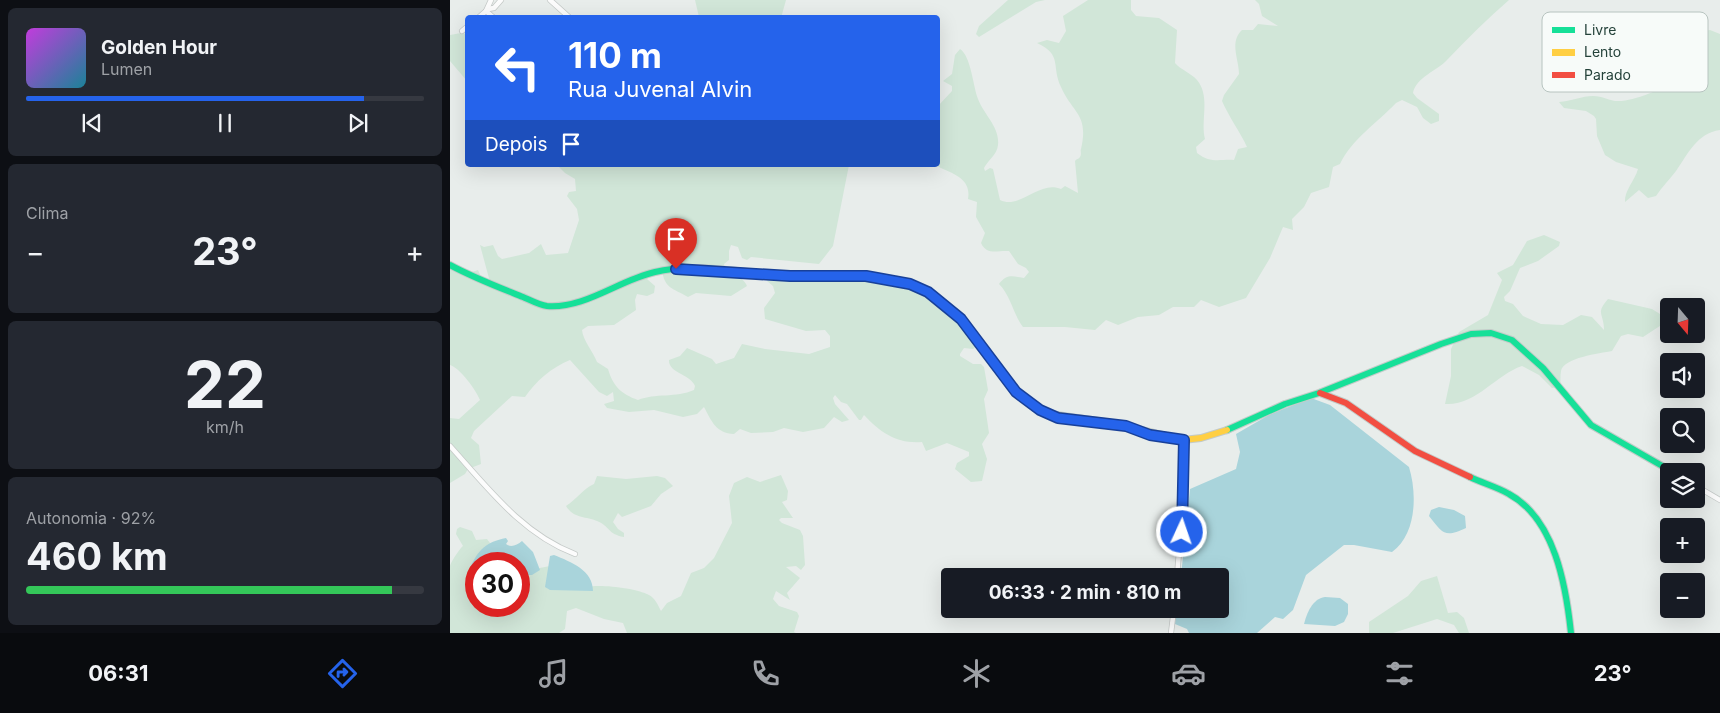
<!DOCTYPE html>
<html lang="pt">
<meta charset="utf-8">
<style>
body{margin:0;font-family:Inter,sans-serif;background:#242831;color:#f1f3f6;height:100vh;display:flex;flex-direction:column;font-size:19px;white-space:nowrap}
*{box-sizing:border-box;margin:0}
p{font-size:16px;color:#9ea1a6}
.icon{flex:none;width:28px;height:28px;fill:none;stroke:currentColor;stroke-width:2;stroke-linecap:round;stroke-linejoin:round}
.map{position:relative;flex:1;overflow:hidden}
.side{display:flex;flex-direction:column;gap:8px;padding:8px;background:#0d0f14;width:450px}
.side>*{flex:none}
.top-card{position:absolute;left:15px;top:15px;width:475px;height:152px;border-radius:5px;box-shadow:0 5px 20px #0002;background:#2563eb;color:#fff;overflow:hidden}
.needle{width:32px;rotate:161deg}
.tools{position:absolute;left:1210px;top:298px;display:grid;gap:10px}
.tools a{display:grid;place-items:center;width:45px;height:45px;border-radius:5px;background:#171b24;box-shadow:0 5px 20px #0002;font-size:25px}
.speed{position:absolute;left:15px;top:552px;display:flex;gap:10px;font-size:25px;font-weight:700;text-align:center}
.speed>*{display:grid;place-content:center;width:65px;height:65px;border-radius:50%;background:#171b24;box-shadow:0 5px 20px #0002;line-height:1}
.speed .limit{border:8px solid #d22;background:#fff;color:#111}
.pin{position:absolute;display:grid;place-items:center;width:42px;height:42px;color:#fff;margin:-51px -21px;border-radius:50% 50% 50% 0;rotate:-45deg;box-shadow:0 0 5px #0007}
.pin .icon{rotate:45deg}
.me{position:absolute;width:55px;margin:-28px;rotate:3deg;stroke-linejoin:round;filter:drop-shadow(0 0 4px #0008)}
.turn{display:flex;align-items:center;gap:18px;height:105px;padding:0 20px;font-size:22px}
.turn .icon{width:65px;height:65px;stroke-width:2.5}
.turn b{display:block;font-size:35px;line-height:42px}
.then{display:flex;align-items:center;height:48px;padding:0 20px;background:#0003;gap:10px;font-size:19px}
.big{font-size:38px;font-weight:700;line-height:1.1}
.side .tile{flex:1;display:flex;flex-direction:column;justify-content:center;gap:8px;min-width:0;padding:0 18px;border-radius:8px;background:#242831}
.side .dial{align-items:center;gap:0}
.dial b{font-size:65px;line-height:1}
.song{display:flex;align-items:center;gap:15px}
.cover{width:60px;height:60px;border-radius:8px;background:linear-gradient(135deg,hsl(290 70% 55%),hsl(190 70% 35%))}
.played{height:5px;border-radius:2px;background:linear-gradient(90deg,#2563eb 85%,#363941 85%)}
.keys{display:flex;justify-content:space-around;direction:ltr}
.heat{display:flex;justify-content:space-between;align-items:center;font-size:28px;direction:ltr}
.charge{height:8px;border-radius:4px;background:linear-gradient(90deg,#34c759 92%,#363941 0)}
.trip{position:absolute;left:491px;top:568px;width:288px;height:50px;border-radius:5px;background:#171b24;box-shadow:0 5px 20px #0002;font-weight:700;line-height:50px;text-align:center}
.tab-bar{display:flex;height:80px;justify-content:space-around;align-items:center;background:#090b0e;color:#9ea1a6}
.tab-bar .icon{width:35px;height:35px}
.tab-bar .active{color:#2563eb}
.tab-bar b{font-size:22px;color:#f1f3f6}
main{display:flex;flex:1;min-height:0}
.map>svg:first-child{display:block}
.green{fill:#d1e6d8}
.water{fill:#a9d4db}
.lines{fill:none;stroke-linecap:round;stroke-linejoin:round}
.street-casing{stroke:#c5cac8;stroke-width:6}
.fast-casing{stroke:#c3cbc8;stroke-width:8}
.slow-casing{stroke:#c3cbc8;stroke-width:8}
.jam-casing{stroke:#c3cbc8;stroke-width:8}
.street{stroke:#fcfcfc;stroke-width:4.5}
.fast{stroke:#16e098;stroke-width:6}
.slow{stroke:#ffcf43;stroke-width:6}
.jam{stroke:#f24e42;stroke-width:6}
.route-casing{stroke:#184099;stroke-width:12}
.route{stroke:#2563eb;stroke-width:9}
.key{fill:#f7fbf9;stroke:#b8c4c0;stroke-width:1}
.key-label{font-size:14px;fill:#24423a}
</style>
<main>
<section class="side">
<div class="tile">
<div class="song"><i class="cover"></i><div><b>Golden Hour</b><p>Lumen</p></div></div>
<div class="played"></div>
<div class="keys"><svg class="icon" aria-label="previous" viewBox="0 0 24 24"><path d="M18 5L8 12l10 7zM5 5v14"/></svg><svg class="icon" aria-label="pause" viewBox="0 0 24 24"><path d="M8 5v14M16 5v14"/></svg><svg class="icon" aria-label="next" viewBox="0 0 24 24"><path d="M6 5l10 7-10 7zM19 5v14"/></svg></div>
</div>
<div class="tile"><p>Clima</p>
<div class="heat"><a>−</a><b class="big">23°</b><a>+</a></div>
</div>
<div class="tile dial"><b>22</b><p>km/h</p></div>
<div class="tile"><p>Autonomia · 92%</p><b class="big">460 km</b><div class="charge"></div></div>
</section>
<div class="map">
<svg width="1270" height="633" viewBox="0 0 1270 633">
<rect width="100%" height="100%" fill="#e8edeb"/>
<g class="green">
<polygon points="245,0 336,0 331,18 249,17"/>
<polygon points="558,0 595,0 586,2 529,37 526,34 529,26"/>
<path d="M638,0H681V10L686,16L709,18L727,30L725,63C731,70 741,73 747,80C761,97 750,121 755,139L746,147L747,153C761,164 770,159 784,160L788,149L797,147C790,132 779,117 772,101L774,95L789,74C789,60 779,42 792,30H803L808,24L828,26L812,16L809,4L805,0H1059C1037,19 1017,39 997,60C987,71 966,77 963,93L967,98L989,114V121L981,124L973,118L967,107L952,100L946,103C927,123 902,139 890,164L883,167L879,187L861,193L854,207L842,219L843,230L833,227L820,258L796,298L769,307L751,300L744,307H723L709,315L688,317L668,325L656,320L645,330L615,327H573C563,314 561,296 549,284C557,274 562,276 574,278L579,272L576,268L568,264L559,251C548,250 537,256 531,243L535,233L526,217L527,202L518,199C522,177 500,173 485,165H488V106L502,91V86L493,81L502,74L505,55L510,49C521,56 523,86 528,99C534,115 550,127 548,145C547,155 538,160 534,168L535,171L540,168L543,169L550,200C570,210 589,180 611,189L615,186L628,193L625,161C626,159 629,159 630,157C632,154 630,151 631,149C639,114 623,114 611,87C601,66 613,55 587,43L597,40L609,43L616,31L613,16Z"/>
<path d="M1260,30L1270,34V130C1247,133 1238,154 1226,171C1219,180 1212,187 1206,196L1198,198L1189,190L1175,202C1174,191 1185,180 1188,169L1166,162L1155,155L1147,136L1146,119L1144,116L1136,111L1114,108L1109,102C1121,101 1132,96 1143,96C1153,96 1161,102 1170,101C1187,101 1238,81 1240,61C1241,52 1234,49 1233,40L1249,32Z"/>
<polygon points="11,33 17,34 17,81 0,61 0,35"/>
<path d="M107,165H399L383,246L369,264L301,257L297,260L292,258L288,247L281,245L279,251V260L274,264C276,277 293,274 297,286L281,296L246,293L238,297C223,288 214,289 212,269L208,267L199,271L203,276L197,279L205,286L204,293L197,296L187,294L185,300L186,310L164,325L138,326L132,330C133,341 143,351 147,362L158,369C163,386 171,394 188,400C205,393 226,398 244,390L245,386C240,374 218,373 219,360L230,356L237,348L262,359L266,364L284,358L292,344L315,349L359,354L380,347V336L375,330L356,331L315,319L314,308L325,293L323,286L317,281L319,278L335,280L445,277L482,292L530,343L523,349L514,348L510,354V356L523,364H531L534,367L538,390L534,399L539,433L532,444L537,459L532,481L521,482L505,469L507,463L519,456V452L497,443L476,451L472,442C447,444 431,433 414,415L411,420H409L397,404L391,402L385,395L383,398L385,404L399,420L392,422L384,417L374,428L353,432L334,428L323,432L301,433L290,429L284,434C266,433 262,422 254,407L247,414L233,417L204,410L179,412L157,408L154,404L164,401L163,392L157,396L149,392L120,360C102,367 85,382 75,397L62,396L24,431L21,438L29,445L31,464L18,469L15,474L0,483V418L9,419L30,400C26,390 10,368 0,365V262L19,273L28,270L32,279L40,282L30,245L34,247L43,245L48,256L52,259L79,253L91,244L96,255L118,253L129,220L127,209L117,196L119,192L126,191L125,179L115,173Z"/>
<path d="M1094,235L1110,242L1109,246L1088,261L1070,268L1060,291L1054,297L1055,301L1063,304L1073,316L1091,324L1113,325L1131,315L1142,317L1154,330C1154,313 1145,314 1158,299L1202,309L1218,319L1216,322L1193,337L1178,334L1171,336L1162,351C1150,353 1113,358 1111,371C1110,376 1111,381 1110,387L1102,388L1089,375L1072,366C1045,375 1026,406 995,404L1001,376V349L1009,332L1038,315L1052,280L1047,273L1063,265L1077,241Z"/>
<path d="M331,475L338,491L337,500L332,502L343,518H331L329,520L332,523L350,530L353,536L355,565L351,570L346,566L336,567L350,578L337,593L340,600L326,591L323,599L329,606L347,612L349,616L344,632L346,633H177L173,623L154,619L126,608L117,611L115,629L109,633H0V566C1,562 10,548 13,546L6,534L7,529L10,527L22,531L26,540L37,539L43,547L26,564V606H69V572L100,566L137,587C150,584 186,588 199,595C205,598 208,605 211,611L217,603L231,596L241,573L254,568L264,558L282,523L279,496L284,483L297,477L310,482Z"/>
<path d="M147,476L176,479L207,476L215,478L223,486L211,494L201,506L172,517L168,513L163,522L168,529L174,533V537C157,534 160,526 147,521C136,516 124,519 116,506C127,499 133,489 144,484Z"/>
<polygon points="987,576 998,613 1007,612 1014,618 1019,633 1009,633 1004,625 987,619 943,633 919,633 919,622 958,596 971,581"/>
</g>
<g class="water">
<path d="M861,398L880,405L959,467C967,493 967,534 942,552L904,545H894L856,575L843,610L833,619L825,617L807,633H739L737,629L725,624L727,609H770V576H731L740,489L786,469L790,452L786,434L819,415Z"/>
<path d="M989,507L1004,510L1015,516L1016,528C995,538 993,534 979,516L981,510Z"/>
<path d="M56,538L58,541L56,544C61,548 67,545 72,541L83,552L90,570L82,575H69V564H26V573L20,568C28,550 36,542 56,538Z"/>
<path d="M104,555C121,562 143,570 143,591L100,590L95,587L100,556Z"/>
<path d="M875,597L890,598L898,604V614L894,622L885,626L854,624C857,613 862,599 875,597Z"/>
</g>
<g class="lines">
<defs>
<g id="street">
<polyline points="41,0 36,11 44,18"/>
<polyline points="100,0 120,18"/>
<polyline points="38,9 44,8 51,0"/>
<polyline points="28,18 36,11"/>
<polyline points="12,31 18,26"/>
<path d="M0,446C37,487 72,534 125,554"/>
<polyline points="1246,486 1270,500"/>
<polyline points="727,576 734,492 733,440"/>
<polyline points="721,633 724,609"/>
</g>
<g id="fast">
<path d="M0,265C24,278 48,287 73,297C80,300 89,305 97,306C135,309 169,280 205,272C243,263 284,272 322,274C424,281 470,258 538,355"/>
<polyline points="777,430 835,404 869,393 991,344 1021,334 1041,333 1062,340 1093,368 1141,425 1221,471"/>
<path d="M1020,477C1032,483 1047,487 1059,494C1105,519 1116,586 1121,633"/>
</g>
<polyline id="slow" points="538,355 572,398 600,414 662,423 733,440 751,438 777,430"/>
<polyline id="jam" points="870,393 896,403 965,451 1020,477"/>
</defs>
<use href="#street" class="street-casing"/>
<use href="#fast" class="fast-casing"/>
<use href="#slow" class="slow-casing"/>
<use href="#jam" class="jam-casing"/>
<use href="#street" class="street"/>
<use href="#fast" class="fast"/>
<use href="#slow" class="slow"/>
<use href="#jam" class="jam"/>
</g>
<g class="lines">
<defs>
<polyline id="route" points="226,269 340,276 416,276 460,284 478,292 511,319 566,392 590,410 608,418 676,426 700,435 734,440 732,532"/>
</defs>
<use href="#route" class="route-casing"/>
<use href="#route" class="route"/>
</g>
<rect x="1092" y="12" width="166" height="80" rx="8" class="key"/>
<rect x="1102" y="27" width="23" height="6" fill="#16e098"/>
<rect x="1102" y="49" width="23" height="7" fill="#ffcf43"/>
<rect x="1102" y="72" width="23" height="6" fill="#f24e42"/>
<g class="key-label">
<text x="1134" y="35">Livre</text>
<text x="1134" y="57">Lento</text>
<text x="1134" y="80">Parado</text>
</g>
</svg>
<div class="tools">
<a><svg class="needle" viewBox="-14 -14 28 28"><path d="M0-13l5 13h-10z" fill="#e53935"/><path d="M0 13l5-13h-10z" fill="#9ea1a6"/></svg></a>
<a><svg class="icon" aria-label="sound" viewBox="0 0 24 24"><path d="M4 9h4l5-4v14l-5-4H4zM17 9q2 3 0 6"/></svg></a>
<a><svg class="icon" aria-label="search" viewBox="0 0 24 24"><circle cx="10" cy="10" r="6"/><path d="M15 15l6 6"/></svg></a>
<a><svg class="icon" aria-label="layers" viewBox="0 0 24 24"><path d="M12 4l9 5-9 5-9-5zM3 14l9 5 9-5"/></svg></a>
<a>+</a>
<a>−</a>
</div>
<div class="speed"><div class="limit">30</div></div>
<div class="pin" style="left:226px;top:269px;background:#d93025"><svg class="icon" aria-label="arrive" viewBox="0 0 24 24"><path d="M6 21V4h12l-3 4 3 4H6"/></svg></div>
<svg class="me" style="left:732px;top:532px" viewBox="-20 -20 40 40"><circle r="17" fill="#2563eb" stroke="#fff" stroke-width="3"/><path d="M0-11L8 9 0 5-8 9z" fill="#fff"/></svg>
<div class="trip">06:33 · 2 min · 810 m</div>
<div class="top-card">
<div class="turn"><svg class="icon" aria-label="left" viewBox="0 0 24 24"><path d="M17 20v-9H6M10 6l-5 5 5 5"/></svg><div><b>110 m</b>Rua Juvenal Alvin</div></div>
<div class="then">Depois<svg class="icon" aria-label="arrive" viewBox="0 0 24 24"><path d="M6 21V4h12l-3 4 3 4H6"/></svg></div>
</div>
</div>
</main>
<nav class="tab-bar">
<b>06:31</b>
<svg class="icon active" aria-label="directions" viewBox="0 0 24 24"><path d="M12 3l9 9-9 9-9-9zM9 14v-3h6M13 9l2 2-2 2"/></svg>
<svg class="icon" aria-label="music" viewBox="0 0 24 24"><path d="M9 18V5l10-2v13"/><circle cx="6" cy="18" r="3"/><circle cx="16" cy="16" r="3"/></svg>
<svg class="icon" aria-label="phone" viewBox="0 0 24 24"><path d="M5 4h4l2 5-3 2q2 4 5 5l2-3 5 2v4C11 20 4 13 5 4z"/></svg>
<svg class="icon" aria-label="climate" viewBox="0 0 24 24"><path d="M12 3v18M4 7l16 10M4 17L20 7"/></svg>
<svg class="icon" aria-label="car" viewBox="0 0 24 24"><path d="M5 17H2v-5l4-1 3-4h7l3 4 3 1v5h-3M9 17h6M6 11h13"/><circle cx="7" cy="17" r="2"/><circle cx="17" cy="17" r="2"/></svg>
<svg class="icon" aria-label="filters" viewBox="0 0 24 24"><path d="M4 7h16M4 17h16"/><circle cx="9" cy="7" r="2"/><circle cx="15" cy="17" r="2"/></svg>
<b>23°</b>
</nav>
